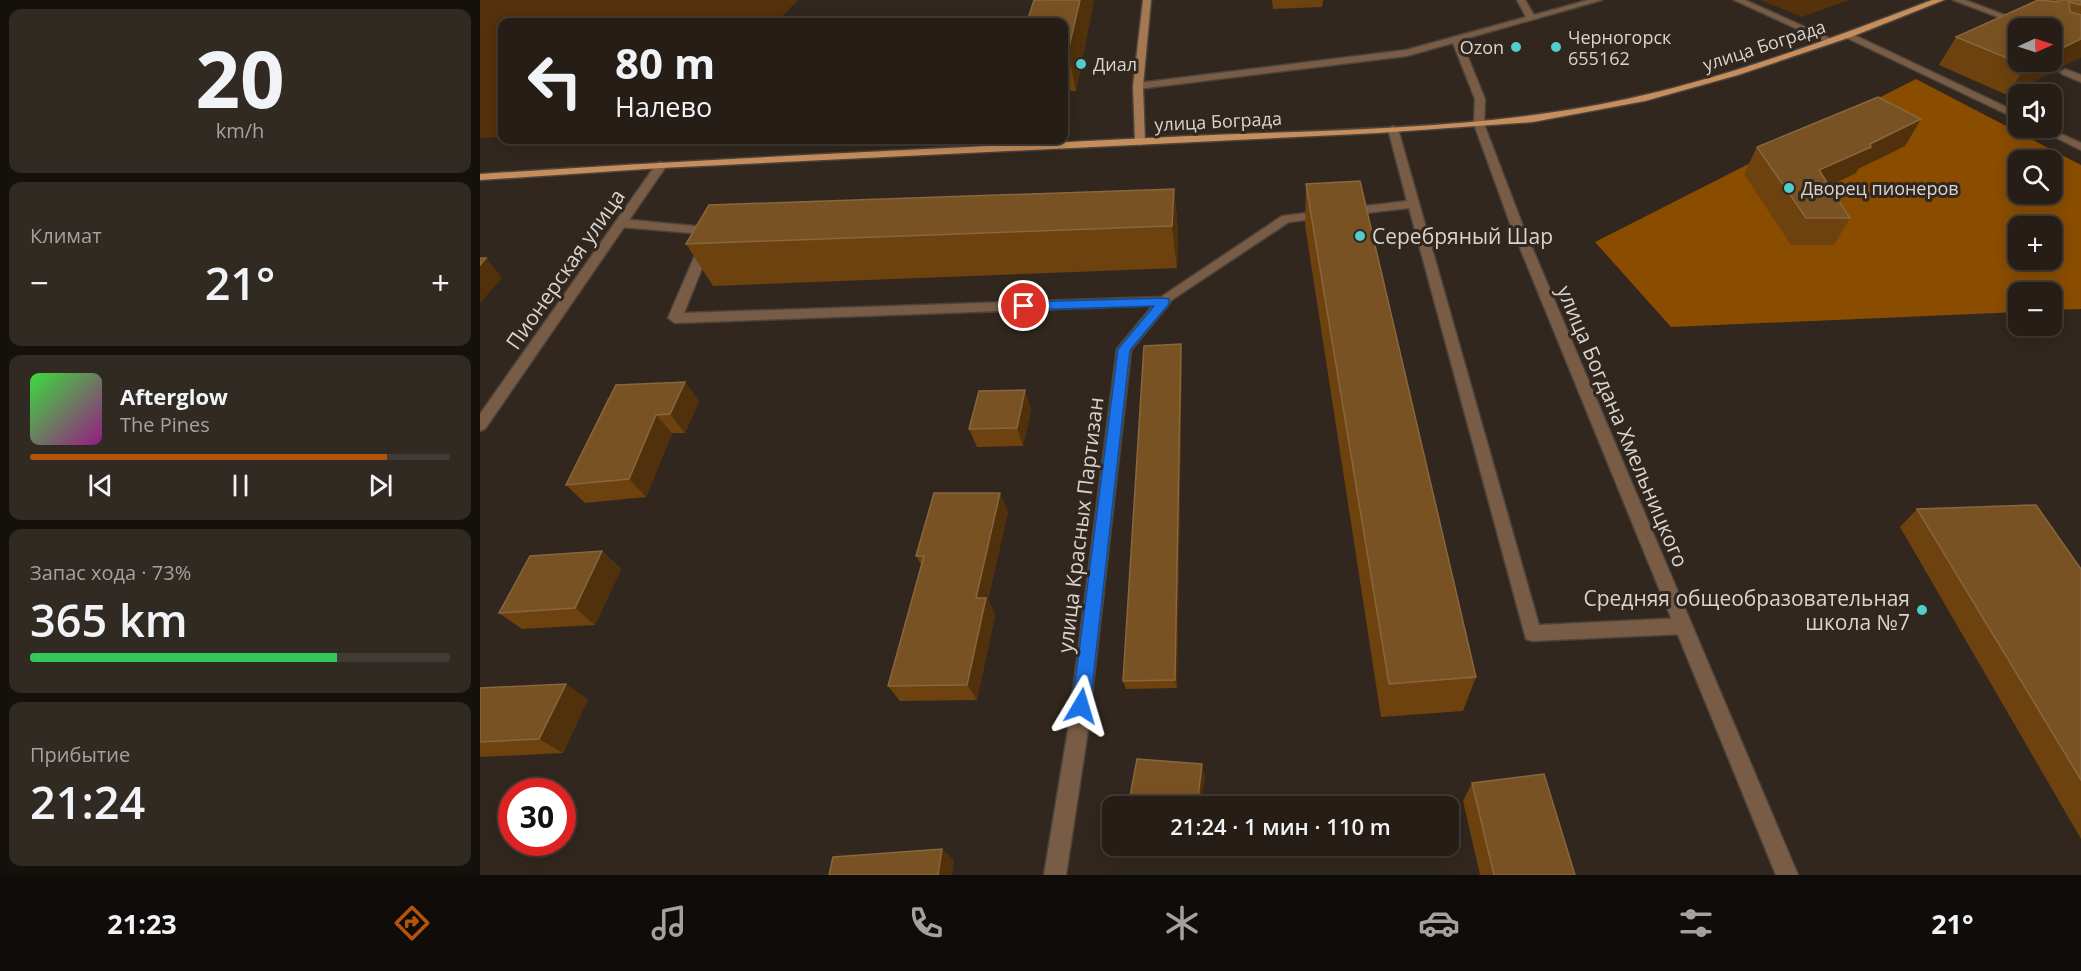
<!DOCTYPE html>
<html lang="ru">
<meta charset="utf-8">
<style>
body{margin:0;font-family:"Open Sans",sans-serif;background:#312a23;color:#f1f3f6;height:100vh;display:flex;flex-direction:column;font-size:22px;white-space:nowrap}
*{box-sizing:border-box;margin:0}
p{font-size:20px;color:#a3a2a1}
.icon{flex:none;width:33px;height:33px;fill:none;stroke:currentColor;stroke-width:2;stroke-linecap:round;stroke-linejoin:round}
.map{position:relative;flex:1;overflow:hidden}
.drawer{display:flex;flex-direction:column;gap:9px;padding:9px;background:#14100c;width:480px}
.drawer>*{flex:none}
.hud{position:absolute;left:18px;top:18px;width:570px;height:126px;border-radius:12px;box-shadow:0 3px 15px #0003,0 0 0 2px #423b35;background:#251d16;color:#f1f3f6;overflow:hidden}
.needle{width:39px;rotate:87deg}
.fabs{position:absolute;left:1528px;top:18px;display:grid;gap:12px}
.fabs a{display:grid;place-items:center;width:54px;height:54px;border-radius:12px;background:#251d16;box-shadow:0 3px 15px #0003,0 0 0 2px #423b35;font-size:30px}
.speed{position:absolute;left:18px;top:778px;display:flex;gap:12px;font-size:30px;font-weight:700;text-align:center}
.speed>*{display:grid;place-content:center;width:78px;height:78px;border-radius:50%;background:#251d16;box-shadow:0 3px 15px #0003,0 0 0 2px #423b35;line-height:1}
.speed .limit{border:9px solid #d22;background:#fff;color:#111}
.pin{position:absolute;display:grid;place-items:center;width:51px;height:51px;color:#fff;margin:-26px;border:3px solid #fff;border-radius:50%;box-shadow:0 2px 6px #0007}
.me{position:absolute;width:66px;margin:-33px;rotate:7deg;stroke-linejoin:round;filter:drop-shadow(0 0 4px #0008)}
.turn{display:flex;align-items:center;gap:21px;height:126px;padding:0 18px;font-size:27px}
.turn .icon{width:78px;height:78px;stroke-width:2.5}
.turn b{display:block;font-size:42px;line-height:51px}
.big{font-size:45px;font-weight:600;line-height:1.1}
.drawer .widget{flex:1;display:flex;flex-direction:column;justify-content:center;gap:9px;min-width:0;padding:0 21px;border-radius:12px;background:#312a23}
.drawer .dial{align-items:center;gap:0}
.dial b{font-size:78px;line-height:1}
.song{display:flex;align-items:center;gap:18px}
.cover{width:72px;height:72px;border-radius:9px;background:linear-gradient(135deg,hsl(120 70% 55%),hsl(310 70% 35%))}
.played{height:6px;border-radius:3px;background:linear-gradient(90deg,#b45309 85%,#423b35 85%)}
.keys{display:flex;justify-content:space-around;direction:ltr}
.heat{display:flex;justify-content:space-between;align-items:center;font-size:33px;direction:ltr}
.charge{height:9px;border-radius:4px;background:linear-gradient(90deg,#34c759 73%,#423b35 0)}
.trip{position:absolute;left:622px;top:796px;width:357px;height:60px;border-radius:12px;background:#251d16;box-shadow:0 3px 15px #0003,0 0 0 2px #423b35;font-weight:600;line-height:60px;text-align:center}
.menu{display:flex;height:96px;justify-content:space-around;align-items:center;background:#0f0c09;color:#a3a2a1}
.menu .icon{width:42px;height:42px}
.menu .on{color:#b45309}
.menu b{font-size:27px;color:#f1f3f6}
main{display:flex;flex:1;min-height:0}
.map>svg:first-child{display:block}
.green{fill:#55310c}
.forest{fill:#8a4d00;fill-rule:evenodd}
.lines{fill:none;stroke-linecap:round;stroke-linejoin:round}
.lane-casing{stroke:#4c433a;stroke-width:3}
.street-casing{stroke:#4c433a;stroke-width:3}
.secondary-casing{stroke:#4c433a;stroke-width:3}
.primary-casing{stroke:#4c433a;stroke-width:3}
.lane{fill:#785c45;fill-rule:evenodd}
.street{fill:#785c45;fill-rule:evenodd}
.secondary{fill:#a47853;fill-rule:evenodd}
.primary{fill:#c68e5c;fill-rule:evenodd}
.wall{fill:#6d420e}
.shaded-wall{fill:#50310c}
.building{fill:#795223;stroke:#88663e;stroke-width:1.5}
.route{fill:#1a73e8;stroke:#114b97;stroke-width:1.5}
.poi-dot{fill:#52cdcc;stroke:#31271e;stroke-width:2}
.labels{text-anchor:middle;dominant-baseline:central;stroke-width:6;stroke-linejoin:round;paint-order:stroke}
.far-poi-label{font-size:18px;fill:#dad4ce;stroke:#31271e;text-anchor:start}
.far-street-label{font-size:18px;fill:#dad4ce;stroke:#31271e}
.poi-label{font-size:21px;fill:#dad4ce;stroke:#31271e;text-anchor:start}
.street-label{font-size:21px;fill:#dad4ce;stroke:#31271e}
</style>
<main>
<section class="drawer">
<div class="widget dial"><b>20</b><p>km/h</p></div>
<div class="widget"><p>Климат</p>
<div class="heat"><a>−</a><b class="big">21°</b><a>+</a></div>
</div>
<div class="widget">
<div class="song"><i class="cover"></i><div><b>Afterglow</b><p>The Pines</p></div></div>
<div class="played"></div>
<div class="keys"><svg class="icon" aria-label="previous" viewBox="0 0 24 24"><path d="M18 5L8 12l10 7zM5 5v14"/></svg><svg class="icon" aria-label="pause" viewBox="0 0 24 24"><path d="M8 5v14M16 5v14"/></svg><svg class="icon" aria-label="next" viewBox="0 0 24 24"><path d="M6 5l10 7-10 7zM19 5v14"/></svg></div>
</div>
<div class="widget"><p>Запас хода · 73%</p><b class="big">365 km</b><div class="charge"></div></div>
<div class="widget"><p>Прибытие</p><b class="big">21:24</b></div>
</section>
<div class="map">
<svg width="1601" height="875" viewBox="0 0 1601 875">
<rect width="100%" height="100%" fill="#31271e"/>
<g class="green">
<polygon points="0,0 318,0 297,22 22,22 22,137 0,138"/>
<polygon points="1280,0 1369,0 1322,17"/>
</g>
<path class="forest" d="M1436,79L1601,165V309L1572,310V292H1539V312L1191,327L1115,242ZM1539,160H1572V194H1539ZM1539,226H1572V260H1539Z"/>
<g class="lines">
<defs>
<g id="lane">
<polygon points="1037,0 1045,0 1054,15 1108,0 1122,0 981,40 1005,99 1004,124 999,127 994,124 995,99 973,43 927,56 658,89 653,86 658,83 926,50 1046,17"/>
<polygon points="1254,0 1265,0 1356,41 1348,43"/>
<polygon points="1473,0 1485,0 1559,28 1547,28"/>
<polygon points="1368,32 1539,113 1539,120 1365,37 1363,35"/>
<polygon points="1585,69 1601,75 1601,82 1582,74 1580,72"/>
<polygon points="913,126 918,129 1059,625 1203,618 1209,620 1212,626 1209,632 1203,634 1052,641 1046,639 929,208 809,222 684,305 195,323 188,318 224,234 141,227 135,223 141,219 235,228 237,231 204,313 681,297 802,216 927,201 908,129"/>
<polygon points="1556,128 1568,128 1601,143 1601,150"/>
</g>
<g id="street">
<polygon points="999,121 1004,124 1043,226 1318,875 1296,875 1031,226 994,124"/>
<polygon points="181,162 187,165 5,429 0,431 0,414 177,163"/>
<polygon points="684,297 691,301 689,304 651,350 608,730 586,875 564,875 588,730 637,349 679,298"/>
</g>
<polygon id="secondary" points="663,0 671,0 663,86 665,142 660,145 655,142 653,86"/>
<path id="primary" d="M1452,0H1464L1371,37L1258,75L1165,101L1053,122L898,133L181,168L0,180V174C236,158 472,148 709,136C859,129 1017,130 1164,95C1263,72 1358,36 1452,0Z"/>
</defs>
<use href="#lane" class="lane-casing"/>
<use href="#street" class="street-casing"/>
<use href="#secondary" class="secondary-casing"/>
<use href="#primary" class="primary-casing"/>
<use href="#lane" class="lane"/>
<use href="#street" class="street"/>
<use href="#secondary" class="secondary"/>
<use href="#primary" class="primary"/>
</g>
<g class="wall">
<polygon points="554,0 614,0 596,91 584,91 584,22"/>
<polygon points="792,0 843,0 842,7 793,9"/>
<polygon points="1565,0 1601,0 1601,57 1527,95 1459,65 1476,37"/>
<polygon points="1441,119 1425,146 1378,169 1376,173 1349,186 1370,218 1354,245 1311,245 1264,174 1277,147"/>
<polygon points="826,184 996,677 983,711 901,717 825,225"/>
<polygon points="694,189 698,231 697,268 233,286 206,244"/>
<polygon points="702,354 697,688 646,689 643,681"/>
<polygon points="128,398 219,401 205,433 192,433 166,497 105,503 86,485"/>
<polygon points="551,409 543,446 497,447 489,429"/>
<polygon points="1437,509 1601,569 1601,839 1420,527"/>
<polygon points="528,511 508,600 515,615 497,700 420,701 408,686 442,566 436,556"/>
<polygon points="122,551 141,569 115,625 42,629 19,613"/>
<polygon points="0,688 108,699 83,753 0,757"/>
<polygon points="992,783 1095,875 1000,875 983,801"/>
<polygon points="644,846 716,846 714,858 647,852"/>
</g>
<g class="shaded-wall">
<polygon points="600,0 614,0 596,91 588,51"/>
<polygon points="1601,39 1601,57 1527,95 1546,66 1555,62 1572,62 1572,53"/>
<polygon points="1441,119 1425,146 1378,169 1376,173 1324,198 1339,170"/>
<polygon points="694,189 698,231 697,268 692,226"/>
<polygon points="6,258 22,278 0,303 0,265"/>
<polygon points="701,344 702,354 697,688 695,680"/>
<polygon points="205,382 219,401 205,433 190,414"/>
<polygon points="545,390 551,409 543,446 537,428"/>
<polygon points="176,415 192,433 166,497 149,479"/>
<polygon points="520,493 528,511 508,600 515,615 497,700 487,685 496,598"/>
<polygon points="122,551 141,569 115,625 95,608"/>
<polygon points="86,684 108,699 83,753 59,739"/>
<polygon points="722,764 725,778 721,807 717,807"/>
<polygon points="711,846 716,846 714,858"/>
<polygon points="462,849 474,860 472,875 458,875"/>
</g>
<g class="building">
<polygon points="554,0 600,0 588,51 584,51 584,22 547,22"/>
<polygon points="1558,0 1578,2 1578,0 1601,0 1601,5 1589,2 1590,12 1601,15 1601,39 1572,53 1572,28 1539,28 1539,62 1555,62 1546,66 1476,37"/>
<polygon points="1398,97 1441,119 1390,144 1391,147 1339,170 1370,218 1326,218 1277,147"/>
<polygon points="880,181 996,677 909,684 826,184"/>
<polygon points="694,189 692,226 206,244 229,205"/>
<polygon points="0,258 6,258 0,265"/>
<polygon points="701,344 695,680 643,681 664,346"/>
<polygon points="205,382 190,414 176,415 149,479 86,485 136,385"/>
<polygon points="545,390 537,428 489,429 499,391"/>
<polygon points="454,493 520,493 496,598 506,598 487,685 408,686 444,556 436,556"/>
<polygon points="1556,505 1601,569 1601,780 1437,509"/>
<polygon points="122,551 95,608 19,613 50,556"/>
<polygon points="86,684 59,739 0,742 0,688"/>
<polygon points="657,759 722,764 717,807 648,807"/>
<polygon points="1064,774 1095,875 1014,875 992,783"/>
<polygon points="462,849 458,875 349,875 353,857"/>
</g>
<polygon class="route" points="684,298 689,299 689,304 650,350 610,706 607,712 601,715 595,712 592,706 638,349 674,306 544,310 539,306 544,302"/>
<g class="poi-dot">
<circle cx="1036" cy="47" r="6"/>
<circle cx="1076" cy="47" r="6"/>
<circle cx="601" cy="64" r="6"/>
<circle cx="1309" cy="188" r="6"/>
<circle cx="880" cy="236" r="6"/>
<circle cx="1442" cy="610" r="6"/>
</g>
<g class="labels">
<g class="far-poi-label">
<text x="1088" y="37">Черногорск<tspan x="1088" dy="21">655162</tspan></text>
<text x="1024" y="47" text-anchor="end">Ozon</text>
<text x="613" y="64">Диал</text>
<text x="1321" y="188">Дворец пионеров</text>
</g>
<g class="far-street-label">
<text transform="translate(1284 45) rotate(-18)">улица Бограда</text>
<text transform="translate(738 121) rotate(-3)">улица Бограда</text>
</g>
<g class="poi-label">
<text x="892" y="236">Серебряный Шар</text>
<text x="1430" y="598" text-anchor="end">Средняя общеобразовательная<tspan x="1430" dy="24">школа №7</tspan></text>
</g>
<g class="street-label">
<text transform="translate(85 269) rotate(-55)">Пионерская улица</text>
<text transform="translate(1143 426) rotate(67)">улица Богдана Хмельницкого</text>
<text transform="translate(600 525) rotate(-83)">улица Красных Партизан</text>
</g>
</g>
</svg>
<div class="fabs">
<a><svg class="needle" viewBox="-14 -14 28 28"><path d="M0-13l5 13h-10z" fill="#e53935"/><path d="M0 13l5-13h-10z" fill="#a3a2a1"/></svg></a>
<a><svg class="icon" aria-label="sound" viewBox="0 0 24 24"><path d="M4 9h4l5-4v14l-5-4H4zM17 9q2 3 0 6"/></svg></a>
<a><svg class="icon" aria-label="search" viewBox="0 0 24 24"><circle cx="10" cy="10" r="6"/><path d="M15 15l6 6"/></svg></a>
<a>+</a>
<a>−</a>
</div>
<div class="speed"><div class="limit">30</div></div>
<div class="pin" style="left:544px;top:306px;background:#d93025"><svg class="icon" aria-label="arrive" viewBox="0 0 24 24"><path d="M6 21V4h12l-3 4 3 4H6"/></svg></div>
<svg class="me" style="left:601px;top:706px" viewBox="-20 -20 40 40"><path d="M0-17L14 15 0 8-14 15z" fill="#1a73e8" stroke="#fff" stroke-width="4"/></svg>
<div class="trip">21:24 · 1 мин · 110 m</div>
<div class="hud">
<div class="turn"><svg class="icon" aria-label="left" viewBox="0 0 24 24"><path d="M17 20v-9H6M10 6l-5 5 5 5"/></svg><div><b>80 m</b>Налево</div></div>
</div>
</div>
</main>
<nav class="menu">
<b>21:23</b>
<svg class="icon on" aria-label="directions" viewBox="0 0 24 24"><path d="M12 3l9 9-9 9-9-9zM9 14v-3h6M13 9l2 2-2 2"/></svg>
<svg class="icon" aria-label="music" viewBox="0 0 24 24"><path d="M9 18V5l10-2v13"/><circle cx="6" cy="18" r="3"/><circle cx="16" cy="16" r="3"/></svg>
<svg class="icon" aria-label="phone" viewBox="0 0 24 24"><path d="M5 4h4l2 5-3 2q2 4 5 5l2-3 5 2v4C11 20 4 13 5 4z"/></svg>
<svg class="icon" aria-label="climate" viewBox="0 0 24 24"><path d="M12 3v18M4 7l16 10M4 17L20 7"/></svg>
<svg class="icon" aria-label="car" viewBox="0 0 24 24"><path d="M5 17H2v-5l4-1 3-4h7l3 4 3 1v5h-3M9 17h6M6 11h13"/><circle cx="7" cy="17" r="2"/><circle cx="17" cy="17" r="2"/></svg>
<svg class="icon" aria-label="filters" viewBox="0 0 24 24"><path d="M4 7h16M4 17h16"/><circle cx="9" cy="7" r="2"/><circle cx="15" cy="17" r="2"/></svg>
<b>21°</b>
</nav>
